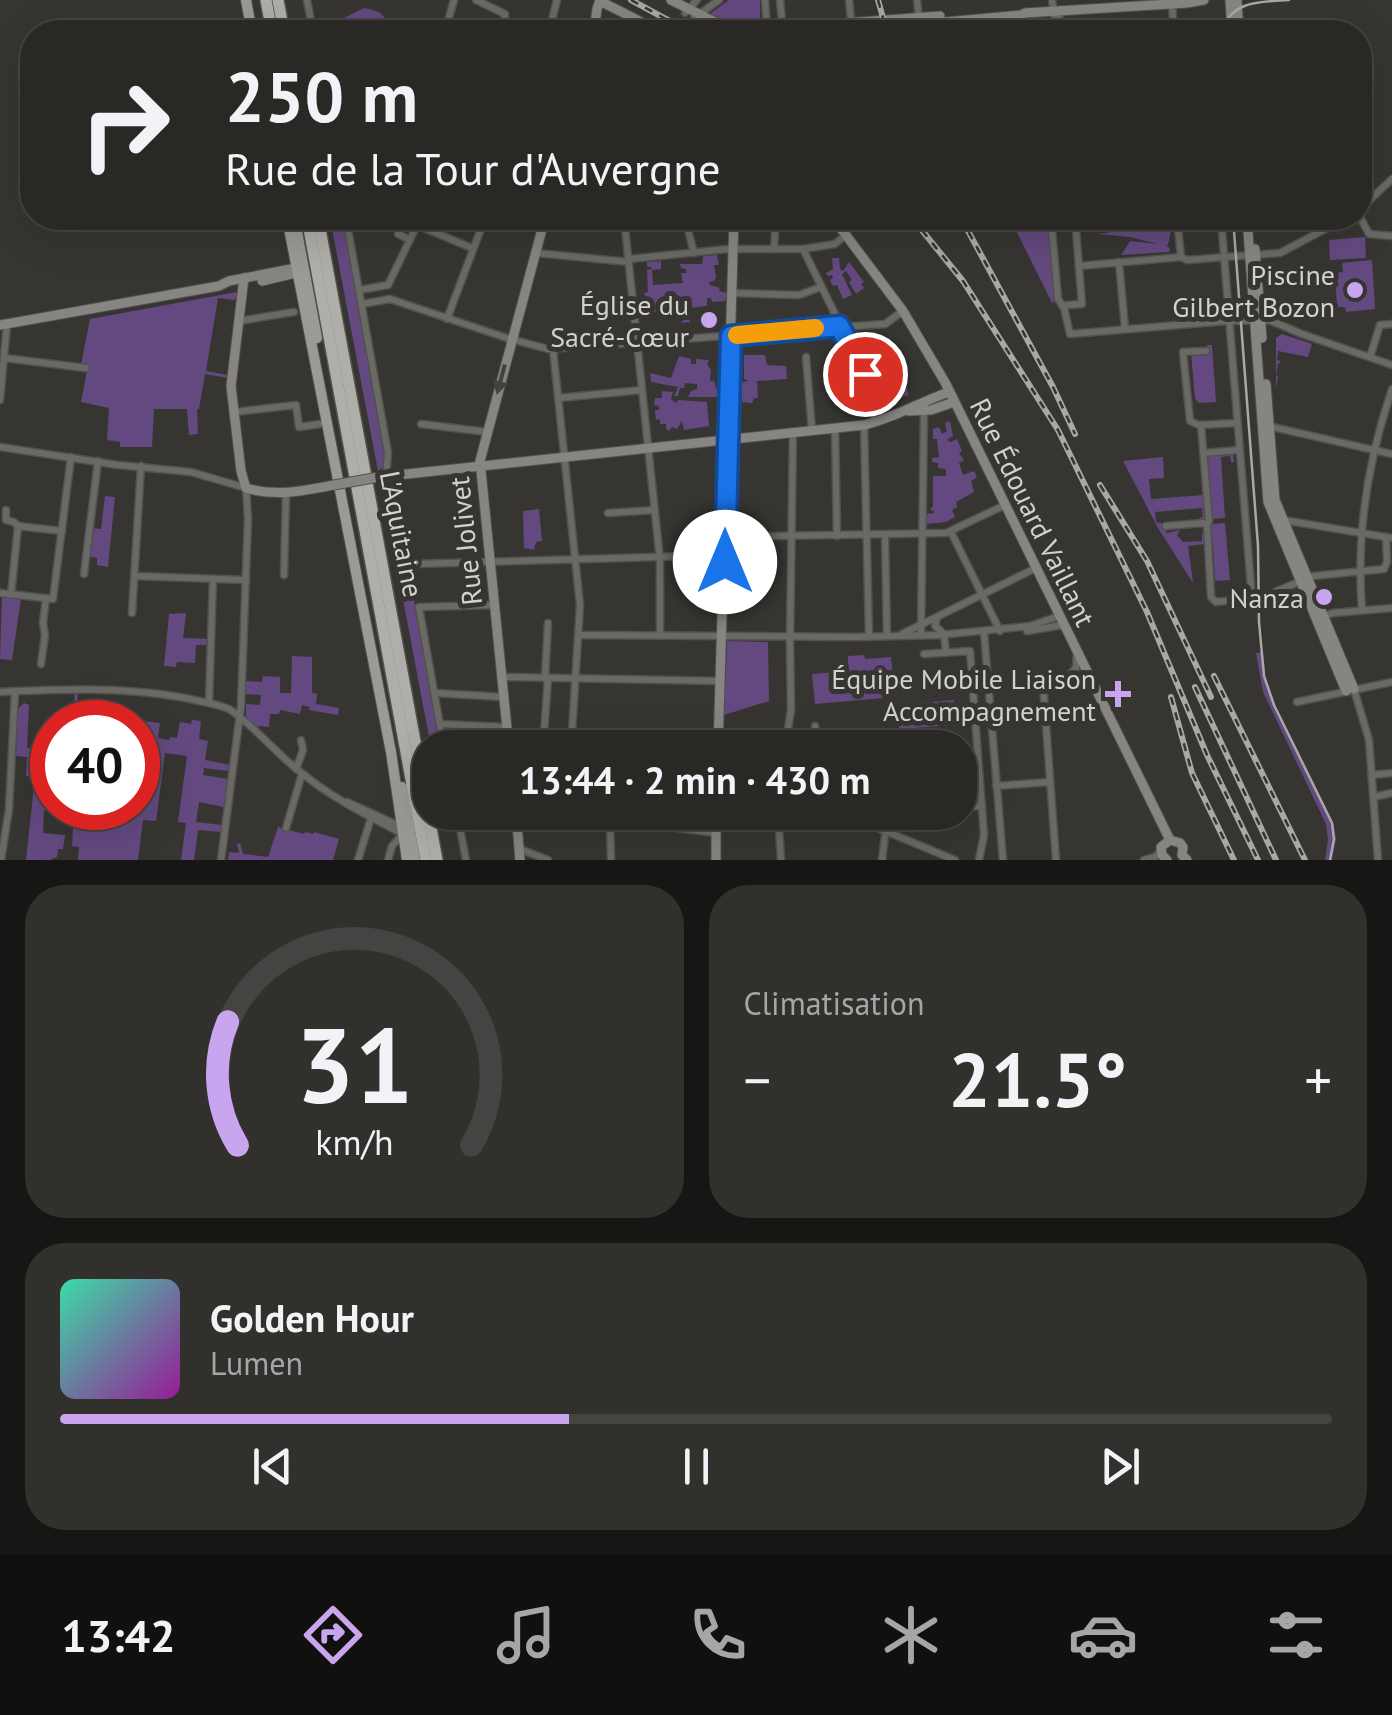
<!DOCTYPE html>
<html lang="fr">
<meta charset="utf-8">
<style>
body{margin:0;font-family:"PT Sans",sans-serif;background:#31302d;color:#f1f3f6;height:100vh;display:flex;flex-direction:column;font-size:38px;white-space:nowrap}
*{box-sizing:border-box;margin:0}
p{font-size:32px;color:#a5a6a7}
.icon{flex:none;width:55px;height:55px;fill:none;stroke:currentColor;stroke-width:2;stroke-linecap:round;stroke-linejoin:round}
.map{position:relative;height:860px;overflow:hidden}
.drawer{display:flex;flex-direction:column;gap:25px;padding:25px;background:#171614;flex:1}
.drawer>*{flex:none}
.top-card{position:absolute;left:20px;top:20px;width:1352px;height:210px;border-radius:40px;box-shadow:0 10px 40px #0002,0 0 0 2px #454442;background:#292825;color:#f1f3f6;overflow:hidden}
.speed{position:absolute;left:30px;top:700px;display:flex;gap:20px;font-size:50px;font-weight:700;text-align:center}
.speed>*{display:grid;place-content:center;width:130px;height:130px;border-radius:50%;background:#292825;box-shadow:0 10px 40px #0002,0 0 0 2px #454442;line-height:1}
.speed .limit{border:15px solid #d22;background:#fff;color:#111}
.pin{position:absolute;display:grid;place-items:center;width:85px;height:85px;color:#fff;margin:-42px;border:5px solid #fff;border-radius:50%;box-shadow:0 2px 10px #0007}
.me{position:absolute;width:110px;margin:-55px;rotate:0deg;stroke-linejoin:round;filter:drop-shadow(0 0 8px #0008)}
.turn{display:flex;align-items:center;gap:35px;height:210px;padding:0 40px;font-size:45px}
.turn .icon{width:130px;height:130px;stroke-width:2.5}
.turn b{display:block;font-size:70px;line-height:85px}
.big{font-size:75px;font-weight:800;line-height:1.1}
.drawer .card{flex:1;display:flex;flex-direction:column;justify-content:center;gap:15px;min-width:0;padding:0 35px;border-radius:40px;background:#31302d}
.drawer .dial{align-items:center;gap:0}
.dial svg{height:260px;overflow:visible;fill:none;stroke:#454442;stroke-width:7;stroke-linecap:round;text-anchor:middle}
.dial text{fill:#f1f3f6;stroke:none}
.song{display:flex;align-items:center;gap:30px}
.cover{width:120px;height:120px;border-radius:15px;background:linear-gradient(135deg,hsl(160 70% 55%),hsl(300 70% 35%))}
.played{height:10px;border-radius:5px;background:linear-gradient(90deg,#c8a5ee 40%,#454442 40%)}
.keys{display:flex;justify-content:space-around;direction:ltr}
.heat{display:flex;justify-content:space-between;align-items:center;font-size:55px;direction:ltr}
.drawer .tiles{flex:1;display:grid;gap:25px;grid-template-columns:1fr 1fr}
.card:last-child{grid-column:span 2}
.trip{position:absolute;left:412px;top:730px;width:565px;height:100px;border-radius:40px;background:#292825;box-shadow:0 10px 40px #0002,0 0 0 2px #454442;font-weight:800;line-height:100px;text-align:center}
.tabs{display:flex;height:160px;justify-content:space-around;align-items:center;background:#10100f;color:#a5a6a7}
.tabs .icon{width:70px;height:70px}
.tabs .active{color:#c8a5ee}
.tabs b{font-size:45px;color:#f1f3f6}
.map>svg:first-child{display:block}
.green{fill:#644980}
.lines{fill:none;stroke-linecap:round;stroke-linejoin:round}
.street-casing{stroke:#53514d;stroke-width:9}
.secondary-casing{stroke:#53514d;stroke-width:11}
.primary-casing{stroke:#53514d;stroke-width:12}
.highway-casing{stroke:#53514d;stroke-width:14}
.street{stroke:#696966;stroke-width:6}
.secondary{stroke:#868582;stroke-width:9}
.primary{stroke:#9c9a96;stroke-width:10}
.highway{stroke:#b0aea9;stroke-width:11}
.tram{stroke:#a9a8a5;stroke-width:2.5}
.rail-casing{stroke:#a9a8a5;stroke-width:6}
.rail{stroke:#373531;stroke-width:2.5;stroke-dasharray:8;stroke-linecap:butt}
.secondary-bridge-casing{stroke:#53514d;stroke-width:11;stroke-linecap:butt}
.secondary-bridge{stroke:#868582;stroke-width:9}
.oneway{fill:#43413d}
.route-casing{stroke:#114b97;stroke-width:25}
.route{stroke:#1a73e8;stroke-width:18}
.slow{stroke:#f59e0b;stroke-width:18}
.poi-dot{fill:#c8a5ee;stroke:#373531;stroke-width:4}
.labels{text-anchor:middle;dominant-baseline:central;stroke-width:10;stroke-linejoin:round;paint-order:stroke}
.poi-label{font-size:28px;fill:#d2d1cf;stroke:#373531;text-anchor:end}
.street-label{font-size:28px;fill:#d2d1cf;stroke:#373531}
</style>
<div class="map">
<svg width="1392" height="860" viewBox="0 0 1392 860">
<rect width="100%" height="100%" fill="#373531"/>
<g class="green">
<polygon points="729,0 760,0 760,26 734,29 712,18 711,13"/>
<path d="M364,8C375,10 384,12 386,23L327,32L326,27Z"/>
<polygon points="330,218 344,218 383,438 385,466 378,471"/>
<polygon points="1010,218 1050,218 1056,301 1052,303"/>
<polygon points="1172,226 1168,245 1166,246 1170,248 1169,252 1121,255 1130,241 1158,244 1130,237 1098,234 1133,229 1133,233 1135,229"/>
<polygon points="1365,237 1366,258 1330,260 1329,240"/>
<polygon points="717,255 719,265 714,265 716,277 714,281 709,282 710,285 720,288 719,291 727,293 725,301 712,302 711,298 707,298 707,306 690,308 690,322 681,323 687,316 687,304 678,295 668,294 658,302 656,312 645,316 644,299 646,298 644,293 648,292 647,270 652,269 651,267 647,267 647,262 661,261 661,269 652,270 653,285 683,283 681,273 686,273 686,269 681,268 680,264 702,264 703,256"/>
<polygon points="832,258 839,258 840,269 843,271 849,262 864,282 861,284 864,288 856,294 849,282 852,280 846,271 842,274 852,295 843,299 837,285 833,286 830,280 833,278 832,275 828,276 826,273 833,269"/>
<polygon points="1372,260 1375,309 1346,312 1345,307 1337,307 1335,273 1343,272 1342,263"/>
<polygon points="237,292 237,298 234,300 218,298 206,371 228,375 228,378 205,374 199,409 197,409 198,434 189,435 187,409 154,409 152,447 120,447 120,442 107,440 109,408 81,402 88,366 81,365 90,319"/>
<polygon points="1282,334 1312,344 1308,357 1278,351 1277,360 1281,361 1278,364 1276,375 1278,377 1276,388 1276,338"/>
<polygon points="865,340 867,345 874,342 890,371 894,370 896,375 901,373 909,395 889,401 885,388 875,389 880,382 878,375 880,373 877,373 883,369 878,361 873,363 866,348 861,348 859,345 855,347 851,341"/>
<polygon points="1207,345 1212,345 1216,402 1199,403 1195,399 1191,353 1207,352"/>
<polygon points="744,355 765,355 767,365 786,366 787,379 757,381 758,398 754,398 752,403 742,402 742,382 749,381 744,379"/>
<polygon points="679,356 691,359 691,364 696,364 696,359 709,360 707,364 711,370 710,381 714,381 717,391 725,391 724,397 688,397 691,391 697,389 697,384 685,383 684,388 680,388 678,396 674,396 678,387 651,382 650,373 671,378"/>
<polygon points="662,391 673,392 671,399 676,403 678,400 707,402 709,426 684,430 682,421 677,429 672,427 669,431 666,429 666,424 660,424 660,419 656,420 655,410 659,410 659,406 654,405 655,398 662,398"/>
<polygon points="950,421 953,436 947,440 951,442 957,439 962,451 959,453 964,460 959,463 963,475 974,471 977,477 971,481 974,492 956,502 957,507 952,510 955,517 946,522 925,524 925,514 934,513 934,511 930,510 933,506 933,476 946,476 946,469 938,468 938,463 932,462 932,458 939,457 937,439 933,439 933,429 939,427 942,434 947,431 945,423"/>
<polygon points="1233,454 1234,462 1231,462 1230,456 1221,457 1225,518 1212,519 1208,456"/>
<polygon points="1163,457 1164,478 1149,479 1151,499 1204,495 1205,521 1200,521 1199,518 1203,517 1202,508 1155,512 1156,522 1165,524 1166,533 1180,530 1177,535 1183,542 1202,541 1202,534 1204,534 1205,544 1188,546 1193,583 1158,528 1123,461"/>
<polygon points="385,488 409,574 442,747 431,747 386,510"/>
<polygon points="105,496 115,497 108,567 97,565 97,558 87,556 90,528 101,529"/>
<polygon points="539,509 542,541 536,542 534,550 524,548 523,511"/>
<polygon points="1225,523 1230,580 1215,581 1213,544 1209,544 1208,527 1213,524"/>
<polygon points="2,597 21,599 12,660 0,659"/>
<polygon points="186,613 183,638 209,639 209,645 196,645 195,663 177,662 176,667 164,666 169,614"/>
<polygon points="727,641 768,642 769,701 724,715"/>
<polygon points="1263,652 1266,681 1271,697 1333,822 1336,839 1332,860 1325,860 1328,840 1326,824 1263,692 1256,653"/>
<polygon points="864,655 865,659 891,657 893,677 906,677 906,681 882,683 883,698 815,704 812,674 848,671 848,656"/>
<polygon points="292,656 312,657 312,693 317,694 316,704 339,708 338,715 309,710 310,707 302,705 300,714 280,710 279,714 270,714 269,727 259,726 258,730 246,717 246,704 260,705 261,695 246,694 246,681 262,682 263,676 280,677 280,693 291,693"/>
<polygon points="75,693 78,693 76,722 52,722 52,808 69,808 69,812 44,811 43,833 65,835 63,849 58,849 57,857 50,860 26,860 35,777 26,776 27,757 16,756 18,709 24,703 29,705 27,748 36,749 37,731 50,731 51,720 72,720"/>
<polygon points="954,700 956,725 899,729 898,705"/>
<polygon points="192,720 201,721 199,739 208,741 205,760 230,765 229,771 204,768 203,775 228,779 224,807 199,802 196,822 222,825 221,832 198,830 194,860 181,860 186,823 178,822 187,756 165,753 156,821 143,820 138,860 78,860 79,847 72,846 74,812 80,813 81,808 138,808 138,770 140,758 138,757 138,739 142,739 144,721 160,723 158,738 169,740 170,737 177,738 180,722 191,724"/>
<polygon points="278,827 304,834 305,832 313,834 314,832 339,839 333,860 228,860 229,852 239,853 237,844 240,843 243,854 268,857"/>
</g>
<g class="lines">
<defs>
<g id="street">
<polyline points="307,0 313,32"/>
<polyline points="476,0 505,14 503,32"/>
<polyline points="765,0 767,29"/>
<polyline points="780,0 783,32"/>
<polyline points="849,0 851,20 854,22"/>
<polyline points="917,0 919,18"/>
<polyline points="1052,0 1056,26"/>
<polyline points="1172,4 1174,32"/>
<polyline points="1056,12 1059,15 1060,26"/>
<polyline points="685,13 697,0"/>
<polyline points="694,18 719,0"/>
<polyline points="445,32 454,0"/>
<polyline points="549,32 557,0"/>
<polyline points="1182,32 1206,32"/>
<polyline points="1360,209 1392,179"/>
<polyline points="1360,217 1369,234 1392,236"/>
<polyline points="346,218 388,453 386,476"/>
<polyline points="400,218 472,248"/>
<polyline points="624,218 660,560 660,635"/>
<polyline points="685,218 694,253"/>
<polyline points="1051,218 1058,299 1064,308 1070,334 1227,321 1269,320 1302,334 1392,365"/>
<polyline points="1177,218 1181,257"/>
<polyline points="1221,218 1252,599"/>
<polyline points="405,219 398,234 410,240"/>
<polyline points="774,249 776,218"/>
<polyline points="803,249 865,375 875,422"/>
<polyline points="536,253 629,262"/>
<polyline points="629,259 728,249 803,249 835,244 847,234"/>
<polyline points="1119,262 1125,329"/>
<polyline points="1079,266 1181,257 1187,260 1280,253 1346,218"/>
<polyline points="388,285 417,225"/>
<polyline points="359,290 388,285"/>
<polyline points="732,293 799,295 821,287"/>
<polyline points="390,299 507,338 548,349 885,324 903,311"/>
<polyline points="362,304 390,299"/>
<polyline points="1064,308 1067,305 1082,304 1075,218"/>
<polyline points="447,319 485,218"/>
<polyline points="239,321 294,312"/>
<polyline points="553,349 580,605 571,748"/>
<polyline points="1206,351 1183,352 1190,421 1199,425 1237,423"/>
<polyline points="806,357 812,430"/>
<polyline points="1370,357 1380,325 1392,324"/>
<polyline points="4,358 86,368"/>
<polyline points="558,398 642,390"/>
<polyline points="0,400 7,324"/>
<polyline points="235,412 296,405 299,427 320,424"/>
<polyline points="421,424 487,432"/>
<polyline points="864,425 869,636"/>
<polyline points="1201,425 1209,521 1207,525 1211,597 1216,602 1263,597 1313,576 1384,569 1387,562 1386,537"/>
<polyline points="1268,426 1392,454"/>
<polyline points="835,428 837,536"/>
<polyline points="0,447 118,465 191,472 246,488 248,519 241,706 221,860"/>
<polyline points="1204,453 1239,450"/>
<polyline points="6,510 6,520 14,522 18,526"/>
<polyline points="608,513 655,510"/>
<polyline points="1283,520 1392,538"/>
<polyline points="1166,526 1203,523 1207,525"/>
<polyline points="951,532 1000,631"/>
<polyline points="885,535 887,636"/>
<polyline points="726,537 946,533 1005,505"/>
<polyline points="414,564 724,555"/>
<polyline points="84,574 98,461"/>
<polyline points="284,575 286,494"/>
<polyline points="135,576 246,580"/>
<polyline points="0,593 53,599 71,457"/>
<polyline points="11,595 18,526 62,531"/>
<path d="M1362,610C1356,535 1368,460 1392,389"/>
<polyline points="132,613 141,466"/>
<polyline points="1324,616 1333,613 1392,608"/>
<polyline points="937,617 935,626 944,634 946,653"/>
<polyline points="1027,631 1063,625"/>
<polyline points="984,632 1003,860"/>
<polyline points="902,634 1036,568"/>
<polyline points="579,635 854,637 939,635 1030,626 1059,616"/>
<polyline points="921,635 924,410"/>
<polyline points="924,654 970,651 984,835 979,860"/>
<polyline points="41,664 45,635 43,623 46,598"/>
<polyline points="502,677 720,681"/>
<polyline points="545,678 548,623"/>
<polyline points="1065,680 1076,668 1077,652"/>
<polyline points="1354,689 1369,740 1378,860"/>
<path d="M0,692C66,689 135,686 199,701C209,703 220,705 229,709C250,722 277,754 298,770C330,797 366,815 403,834L392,846L388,860"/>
<polyline points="435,693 503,697"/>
<polyline points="209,702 213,579"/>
<polyline points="1297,702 1392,682"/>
<polyline points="441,724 506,727"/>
<polyline points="815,726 816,748"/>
<polyline points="571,746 613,748"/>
<polyline points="444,748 419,607 493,605"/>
<polyline points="543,748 548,678"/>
<polyline points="785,748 791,710 790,641 793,432"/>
<polyline points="296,769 303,750 301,740"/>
<polyline points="1372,775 1392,773"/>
<polyline points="996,786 1049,782"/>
<polyline points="1374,797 1392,793"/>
<polyline points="347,802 404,828"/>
<polyline points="960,807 982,806"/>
<polyline points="457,812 466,860"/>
<polyline points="559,812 715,833"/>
<polyline points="778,812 781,860"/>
<polyline points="821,812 861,821 955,860"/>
<polyline points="610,819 611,860"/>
<polyline points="640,823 641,812"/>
<polyline points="286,828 302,774"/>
<polyline points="520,849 548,860"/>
<polyline points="1,860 9,809 15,692"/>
<polyline points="358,860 371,818"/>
<polyline points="882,860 885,836 897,812"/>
<polyline points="1056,860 1043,684 1064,680 1092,681"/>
<polyline points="1144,860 1155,857 1161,851"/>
</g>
<g id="secondary">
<polyline points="671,0 733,31 801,27"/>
<polyline points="1230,0 1232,32"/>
<polyline points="1237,0 1239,32"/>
<polyline points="600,1 661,32"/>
<polyline points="846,23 940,16"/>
<polyline points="594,32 597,9 600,0"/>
<polyline points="796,32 870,29 1021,15 1025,13 1187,3 1204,0"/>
<polyline points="833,218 903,311 946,384 1170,840"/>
<polyline points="1247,218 1268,502 1346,691"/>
<polyline points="1255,249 1262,338"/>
<path d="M244,278L231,386L241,471L246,488C276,497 304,491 334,485"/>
<polyline points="262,281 300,272"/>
<polyline points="0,325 219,286 229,281 296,268 301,269"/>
<polyline points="1266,384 1275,500 1354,689"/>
<polyline points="909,411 931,410 954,402"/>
<path d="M379,477L864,425C894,418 920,402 949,392"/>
<polyline points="509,748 480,461 545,218"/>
<polyline points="718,748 734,218"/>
<polyline points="516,812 520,860"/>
<polyline points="716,812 716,860"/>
<polyline points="1170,840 1180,843 1183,847 1182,855 1187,860"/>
<polyline points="1167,860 1162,855 1161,847 1170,840"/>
</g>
<g id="primary">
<polyline points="246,0 252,32"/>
<polyline points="287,218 391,752 407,860"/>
<polyline points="297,232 317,338"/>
<polyline points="402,787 415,860"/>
</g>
<g id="highway">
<polyline points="266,0 272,32"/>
<polyline points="278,0 284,32"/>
<polyline points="307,218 426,860"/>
<polyline points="318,218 437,860"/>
</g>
</defs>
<use href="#street" class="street-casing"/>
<use href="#secondary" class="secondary-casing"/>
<use href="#primary" class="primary-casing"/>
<use href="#highway" class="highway-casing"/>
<use href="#street" class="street"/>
<use href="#secondary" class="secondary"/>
<use href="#primary" class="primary"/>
<use href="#highway" class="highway"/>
<g class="tram">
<path d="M1221,32C1232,0 1259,2 1289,0"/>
<polyline points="1233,218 1258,546 1259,622 1264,676 1274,705 1332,823 1334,839 1330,860"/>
</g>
<defs>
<g id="rail">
<polyline points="631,0 690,32"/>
<polyline points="878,0 887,32"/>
<polyline points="912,218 963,281 1058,430 1147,612 1207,755 1258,860"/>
<polyline points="961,218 1053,387 1075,434"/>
<polyline points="1100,485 1147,561 1211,697"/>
<polyline points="1214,676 1305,860"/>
<polyline points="1195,687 1276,860"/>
<polyline points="1171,697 1192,773 1234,860"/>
</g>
</defs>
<use href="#rail" class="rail-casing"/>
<use href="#rail" class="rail"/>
<defs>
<polyline id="secondary-bridge" points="334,485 379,477"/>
</defs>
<use href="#secondary-bridge" class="secondary-bridge-casing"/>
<use href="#secondary-bridge" class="secondary-bridge"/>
</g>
<defs><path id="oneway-solid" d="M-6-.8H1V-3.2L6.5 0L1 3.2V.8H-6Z" transform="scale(2.5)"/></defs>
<use class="oneway" href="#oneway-solid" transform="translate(501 379) rotate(105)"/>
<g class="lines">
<defs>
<polyline id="route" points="725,562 731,336 839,326 865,374"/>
</defs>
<use href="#route" class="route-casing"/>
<use href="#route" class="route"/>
<polyline class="slow" points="737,335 815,328"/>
</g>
<g class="poi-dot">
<circle cx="1355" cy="290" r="10"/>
<circle cx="709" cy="320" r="10"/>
<circle cx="1324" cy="597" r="10"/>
<path d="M1113 679h10v10h10v10h-10v10h-10v-10h-10v-10h10z"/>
</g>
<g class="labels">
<g class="poi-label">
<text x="1335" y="274">Piscine<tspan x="1335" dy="32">Gilbert Bozon</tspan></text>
<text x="689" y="304">Église du<tspan x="689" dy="32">Sacré-Cœur</tspan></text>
<text x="1304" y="597">Nanza</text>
<text x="1096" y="678">Équipe Mobile Liaison<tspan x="1096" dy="32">Accompagnement</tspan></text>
</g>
<g class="street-label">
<text transform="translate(1033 512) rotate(64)">Rue Édouard Vaillant</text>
<text transform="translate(402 534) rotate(79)">L'Aquitaine</text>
<text transform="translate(465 541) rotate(-96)">Rue Jolivet</text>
</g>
</g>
</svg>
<div class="speed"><div class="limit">40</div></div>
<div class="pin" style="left:865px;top:374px;background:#d93025"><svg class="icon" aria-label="arrive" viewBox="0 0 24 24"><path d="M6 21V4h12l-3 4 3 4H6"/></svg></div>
<svg class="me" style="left:725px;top:562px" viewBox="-20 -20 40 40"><circle r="19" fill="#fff"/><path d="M0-13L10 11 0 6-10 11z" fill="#1a73e8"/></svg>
<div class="trip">13:44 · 2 min · 430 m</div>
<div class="top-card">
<div class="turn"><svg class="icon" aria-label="right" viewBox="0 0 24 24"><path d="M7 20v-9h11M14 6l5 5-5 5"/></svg><div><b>250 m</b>Rue de la Tour d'Auvergne</div></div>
</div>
</div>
<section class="drawer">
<div class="tiles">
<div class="card dial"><svg viewBox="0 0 100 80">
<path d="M14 69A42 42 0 1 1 86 69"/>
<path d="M14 69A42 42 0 0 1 11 31" stroke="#c8a5ee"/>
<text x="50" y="56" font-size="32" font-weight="700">31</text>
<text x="50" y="72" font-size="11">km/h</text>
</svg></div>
<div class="card"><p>Climatisation</p>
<div class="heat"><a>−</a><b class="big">21.5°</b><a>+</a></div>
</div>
<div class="card">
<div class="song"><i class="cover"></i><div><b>Golden Hour</b><p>Lumen</p></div></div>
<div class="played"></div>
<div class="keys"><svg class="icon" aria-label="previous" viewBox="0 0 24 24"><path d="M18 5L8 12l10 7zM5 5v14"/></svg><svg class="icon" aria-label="pause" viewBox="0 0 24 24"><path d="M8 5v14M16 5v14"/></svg><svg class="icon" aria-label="next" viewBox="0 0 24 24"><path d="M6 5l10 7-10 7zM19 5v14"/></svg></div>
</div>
</div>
</section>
<nav class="tabs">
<b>13:42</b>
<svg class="icon active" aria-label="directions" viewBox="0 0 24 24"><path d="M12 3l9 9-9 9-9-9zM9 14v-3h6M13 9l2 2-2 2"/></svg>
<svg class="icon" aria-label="music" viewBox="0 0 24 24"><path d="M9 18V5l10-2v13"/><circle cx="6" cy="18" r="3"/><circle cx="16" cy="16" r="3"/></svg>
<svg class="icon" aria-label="phone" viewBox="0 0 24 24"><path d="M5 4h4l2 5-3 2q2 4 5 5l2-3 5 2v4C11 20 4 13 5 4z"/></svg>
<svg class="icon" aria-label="climate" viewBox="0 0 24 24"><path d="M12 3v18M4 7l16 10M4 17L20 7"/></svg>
<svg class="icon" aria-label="car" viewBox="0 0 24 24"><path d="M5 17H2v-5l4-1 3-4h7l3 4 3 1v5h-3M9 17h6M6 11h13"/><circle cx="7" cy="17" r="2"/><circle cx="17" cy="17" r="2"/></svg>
<svg class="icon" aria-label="filters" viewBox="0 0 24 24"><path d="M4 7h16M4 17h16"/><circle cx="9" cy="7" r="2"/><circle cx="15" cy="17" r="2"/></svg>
</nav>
